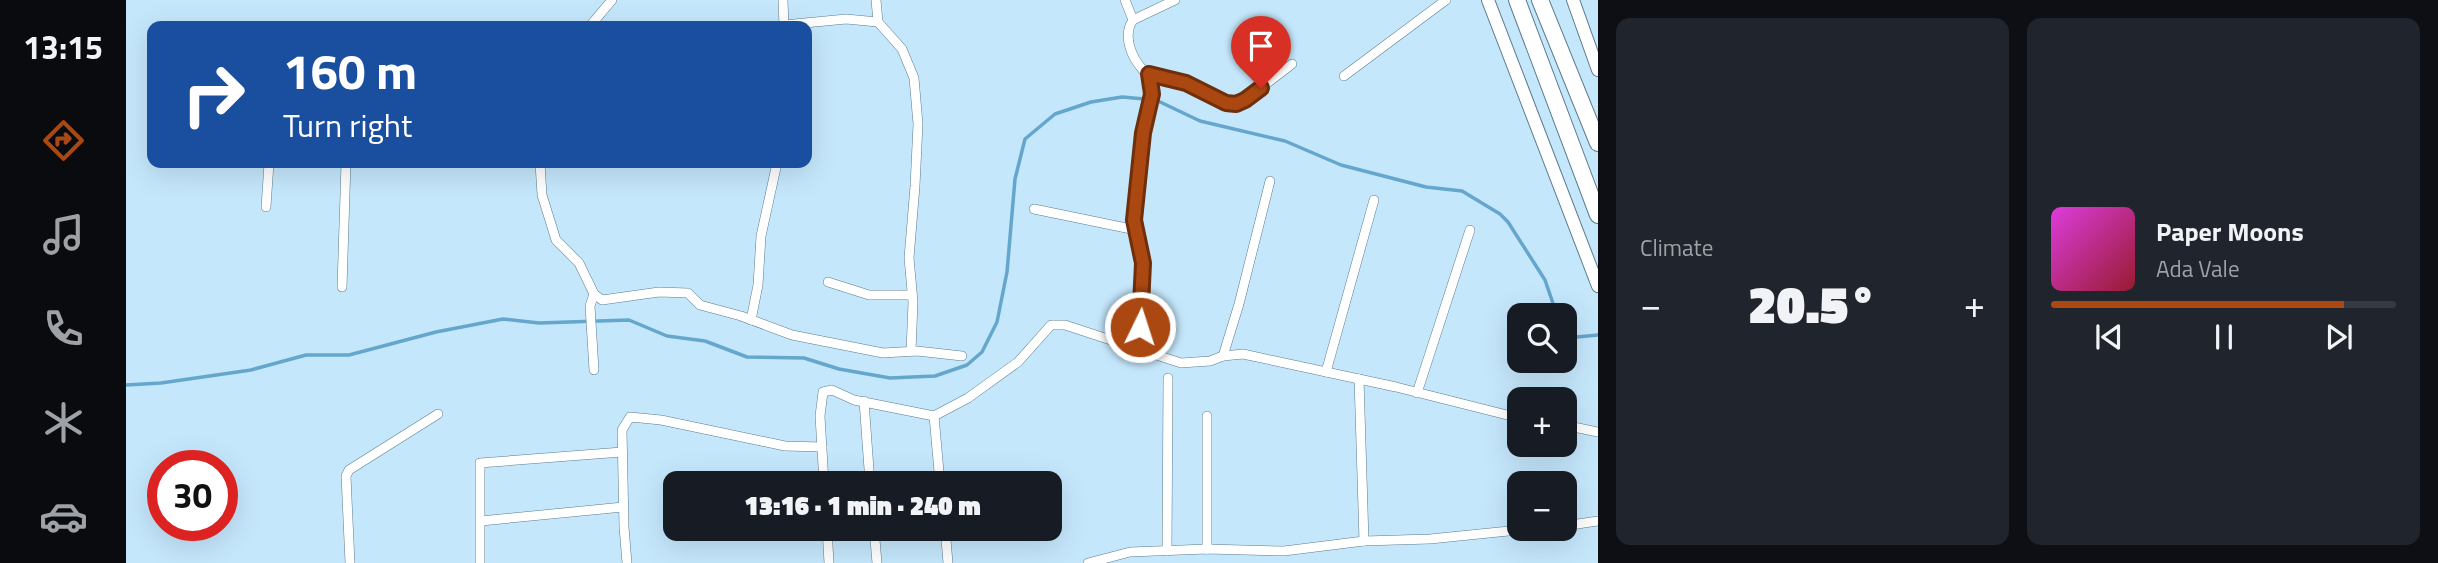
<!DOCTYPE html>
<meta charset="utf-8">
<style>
body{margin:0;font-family:"Titillium Web",sans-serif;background:#20242c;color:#f1f3f6;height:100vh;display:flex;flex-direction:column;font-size:26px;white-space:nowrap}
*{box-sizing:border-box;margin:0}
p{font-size:23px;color:#9ea1a6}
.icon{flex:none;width:38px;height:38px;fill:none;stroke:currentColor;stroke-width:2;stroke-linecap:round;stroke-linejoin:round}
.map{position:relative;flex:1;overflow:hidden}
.sheet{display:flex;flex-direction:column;gap:18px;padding:18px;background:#0d0f14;width:840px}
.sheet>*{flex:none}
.top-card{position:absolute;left:21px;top:21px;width:665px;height:147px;border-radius:14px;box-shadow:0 7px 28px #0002;background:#1a4fa0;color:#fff;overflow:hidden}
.buttons{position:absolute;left:1381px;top:303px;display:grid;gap:14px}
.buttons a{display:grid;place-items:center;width:70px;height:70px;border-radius:14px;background:#171b24;box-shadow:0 7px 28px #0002;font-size:35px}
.speed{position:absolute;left:21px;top:450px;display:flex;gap:14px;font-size:35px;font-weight:700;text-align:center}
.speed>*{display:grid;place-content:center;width:91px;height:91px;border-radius:50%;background:#171b24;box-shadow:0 7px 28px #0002;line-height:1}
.speed .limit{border:10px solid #d22;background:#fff;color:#111}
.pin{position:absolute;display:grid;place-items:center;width:60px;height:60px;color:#fff;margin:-72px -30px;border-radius:50% 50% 50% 0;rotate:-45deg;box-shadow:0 0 7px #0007}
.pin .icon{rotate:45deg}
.me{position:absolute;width:77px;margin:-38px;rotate:4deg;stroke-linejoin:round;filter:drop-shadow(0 0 5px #0008)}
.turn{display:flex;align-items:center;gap:24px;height:147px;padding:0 21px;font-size:32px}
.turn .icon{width:91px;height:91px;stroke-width:2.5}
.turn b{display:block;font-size:49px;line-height:60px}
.big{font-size:52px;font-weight:800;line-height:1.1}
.sheet .card{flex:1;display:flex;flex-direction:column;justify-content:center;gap:10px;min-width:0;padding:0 24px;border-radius:14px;background:#20242c}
.song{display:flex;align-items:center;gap:21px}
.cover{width:84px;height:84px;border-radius:10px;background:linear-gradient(135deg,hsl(300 70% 55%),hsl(350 70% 35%))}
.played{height:7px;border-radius:4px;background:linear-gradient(90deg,#ab4811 85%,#363941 85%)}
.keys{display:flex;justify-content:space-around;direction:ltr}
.heat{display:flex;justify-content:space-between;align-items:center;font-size:38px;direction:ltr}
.sheet .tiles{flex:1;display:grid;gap:18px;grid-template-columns:repeat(2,1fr)}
.trip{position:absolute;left:537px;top:471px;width:399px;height:70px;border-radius:14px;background:#171b24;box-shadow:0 7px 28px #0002;font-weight:800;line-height:70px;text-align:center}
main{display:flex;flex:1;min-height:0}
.tab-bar{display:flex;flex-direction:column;width:126px;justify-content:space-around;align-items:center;background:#090b0e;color:#9ea1a6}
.tab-bar .icon{width:49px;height:49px}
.tab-bar .selected{color:#ab4811}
.tab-bar b{font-size:32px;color:#f1f3f6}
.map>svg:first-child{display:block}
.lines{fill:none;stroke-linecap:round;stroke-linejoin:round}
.stream{stroke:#65a6cd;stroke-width:3.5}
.street-casing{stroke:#5c7b8d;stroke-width:10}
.secondary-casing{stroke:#5c7b8d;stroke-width:14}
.highway-casing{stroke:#5c7b8d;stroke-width:18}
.street{stroke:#fff;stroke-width:9}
.secondary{stroke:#fff;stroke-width:12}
.highway{stroke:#fff;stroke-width:16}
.route-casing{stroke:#6f2f0b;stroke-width:18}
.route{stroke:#ab4811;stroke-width:12}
</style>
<main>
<nav class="tab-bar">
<b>13:15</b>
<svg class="icon selected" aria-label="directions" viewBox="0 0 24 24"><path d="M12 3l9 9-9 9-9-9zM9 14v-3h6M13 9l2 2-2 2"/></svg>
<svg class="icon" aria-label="music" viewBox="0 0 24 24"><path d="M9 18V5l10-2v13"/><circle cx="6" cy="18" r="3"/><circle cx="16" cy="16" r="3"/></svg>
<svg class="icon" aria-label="phone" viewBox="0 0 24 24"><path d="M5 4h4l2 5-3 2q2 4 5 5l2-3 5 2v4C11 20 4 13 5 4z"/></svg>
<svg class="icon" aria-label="climate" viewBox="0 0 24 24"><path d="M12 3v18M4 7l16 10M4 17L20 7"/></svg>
<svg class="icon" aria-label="car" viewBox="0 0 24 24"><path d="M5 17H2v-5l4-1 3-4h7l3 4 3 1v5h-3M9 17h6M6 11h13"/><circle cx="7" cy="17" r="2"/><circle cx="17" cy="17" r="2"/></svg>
</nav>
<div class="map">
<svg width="1472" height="563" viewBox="0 0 1472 563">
<rect width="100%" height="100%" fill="#c5e7fc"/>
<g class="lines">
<g class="stream">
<polyline points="1438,324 1451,337 1472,335"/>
<polyline points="0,385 35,383 125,370 180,355 223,355 310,332 377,319 413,323 503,320 541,336 579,341 621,357 678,358 713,369 764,378 809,376 841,365 856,352 871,322 881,272 889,179 899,139 929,114 965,102 996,97 1030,100 1074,121 1159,141 1215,165 1300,187 1336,191 1374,214 1382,222 1419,280 1431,315"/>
</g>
<defs>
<g id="street">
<polyline points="657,0 658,26"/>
<polyline points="999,0 1007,20"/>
<path d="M1049,0L1007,20C996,36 1006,58 1017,70L1060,83L1100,103L1110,104L1119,100L1166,64"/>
<polyline points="752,22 776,49 788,78 792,124 789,186 783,258 787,302 785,351"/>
<polyline points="658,25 720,19 752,22 750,0"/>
<polyline points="464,26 486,0"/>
<polyline points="1218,76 1320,0"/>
<polyline points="414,163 416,195 430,240 453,263 468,294 476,300 533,292 562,293 574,305 615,316 666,335 757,353 791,351 836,356"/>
<polyline points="140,207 143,163"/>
<polyline points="908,209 1010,230"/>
<polyline points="702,282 743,295 786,295"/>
<polyline points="216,287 220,163"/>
<polyline points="468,294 464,306 468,370"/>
<polyline points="625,320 632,285 635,236 651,163"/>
<polyline points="1012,348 1017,263 1008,220 1017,133 1026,95 1023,74"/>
<polyline points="1097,356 1113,304 1144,181"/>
<polyline points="1200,372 1248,200"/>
<polyline points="1233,379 1238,541"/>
<polyline points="1291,393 1344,230"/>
<polyline points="738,401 744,483"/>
<polyline points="808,416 814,483"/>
<polyline points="1438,425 1472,432"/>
<polyline points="698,483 694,416 697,392 706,390 728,400 808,416 842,398 892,362 925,325 939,325 1055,363 1084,361 1097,356 1117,354 1270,387 1393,418"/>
<polyline points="355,521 497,507"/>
<polyline points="1438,526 1472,521"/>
<polyline points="701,528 703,563"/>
<polyline points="748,528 751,563"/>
<polyline points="819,528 822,563"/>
<polyline points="1081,549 1081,416"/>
<polyline points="1041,551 1042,378"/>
<polyline points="224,563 220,476 223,470 312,414"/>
<polyline points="354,563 354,463 496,452"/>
<polyline points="501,563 498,527 496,430 504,417 535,420 659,446 696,447"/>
<polyline points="962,563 1004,552 1081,549 1158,551 1238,541 1304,539 1413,528"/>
</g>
<g id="secondary">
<polyline points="1362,0 1472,286"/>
<polyline points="1447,0 1472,70"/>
</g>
<g id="highway">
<polyline points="1391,0 1472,215"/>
<polyline points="1414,0 1472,143"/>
</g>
</defs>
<use href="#street" class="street-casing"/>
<use href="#secondary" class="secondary-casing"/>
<use href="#highway" class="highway-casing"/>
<use href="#street" class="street"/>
<use href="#secondary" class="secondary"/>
<use href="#highway" class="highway"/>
</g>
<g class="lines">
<defs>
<polyline id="route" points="1014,327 1017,263 1008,220 1017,133 1026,94 1023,74 1060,83 1100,103 1110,104 1119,100 1135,88"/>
</defs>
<use href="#route" class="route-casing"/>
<use href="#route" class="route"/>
</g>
</svg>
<div class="buttons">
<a><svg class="icon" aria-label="search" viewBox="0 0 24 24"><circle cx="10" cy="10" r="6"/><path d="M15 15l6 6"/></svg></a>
<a>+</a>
<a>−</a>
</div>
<div class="speed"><div class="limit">30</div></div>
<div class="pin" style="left:1135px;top:88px;background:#d93025"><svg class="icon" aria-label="arrive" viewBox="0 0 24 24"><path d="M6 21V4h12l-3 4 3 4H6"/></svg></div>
<svg class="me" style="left:1014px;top:327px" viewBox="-20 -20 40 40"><circle r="17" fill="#ab4811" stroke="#fff" stroke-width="3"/><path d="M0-11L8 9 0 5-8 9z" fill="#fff"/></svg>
<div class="trip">13:16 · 1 min · 240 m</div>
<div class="top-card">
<div class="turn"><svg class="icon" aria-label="right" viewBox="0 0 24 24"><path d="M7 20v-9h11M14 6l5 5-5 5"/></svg><div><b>160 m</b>Turn right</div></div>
</div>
</div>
<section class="sheet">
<div class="tiles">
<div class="card"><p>Climate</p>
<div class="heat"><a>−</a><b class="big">20.5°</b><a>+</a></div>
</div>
<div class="card">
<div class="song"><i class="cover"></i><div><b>Paper Moons</b><p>Ada Vale</p></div></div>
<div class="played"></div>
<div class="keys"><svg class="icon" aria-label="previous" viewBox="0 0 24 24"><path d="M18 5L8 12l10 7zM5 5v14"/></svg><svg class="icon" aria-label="pause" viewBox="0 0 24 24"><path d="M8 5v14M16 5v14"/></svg><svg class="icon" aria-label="next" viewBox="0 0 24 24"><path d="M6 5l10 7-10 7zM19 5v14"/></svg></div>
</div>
</div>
</section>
</main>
